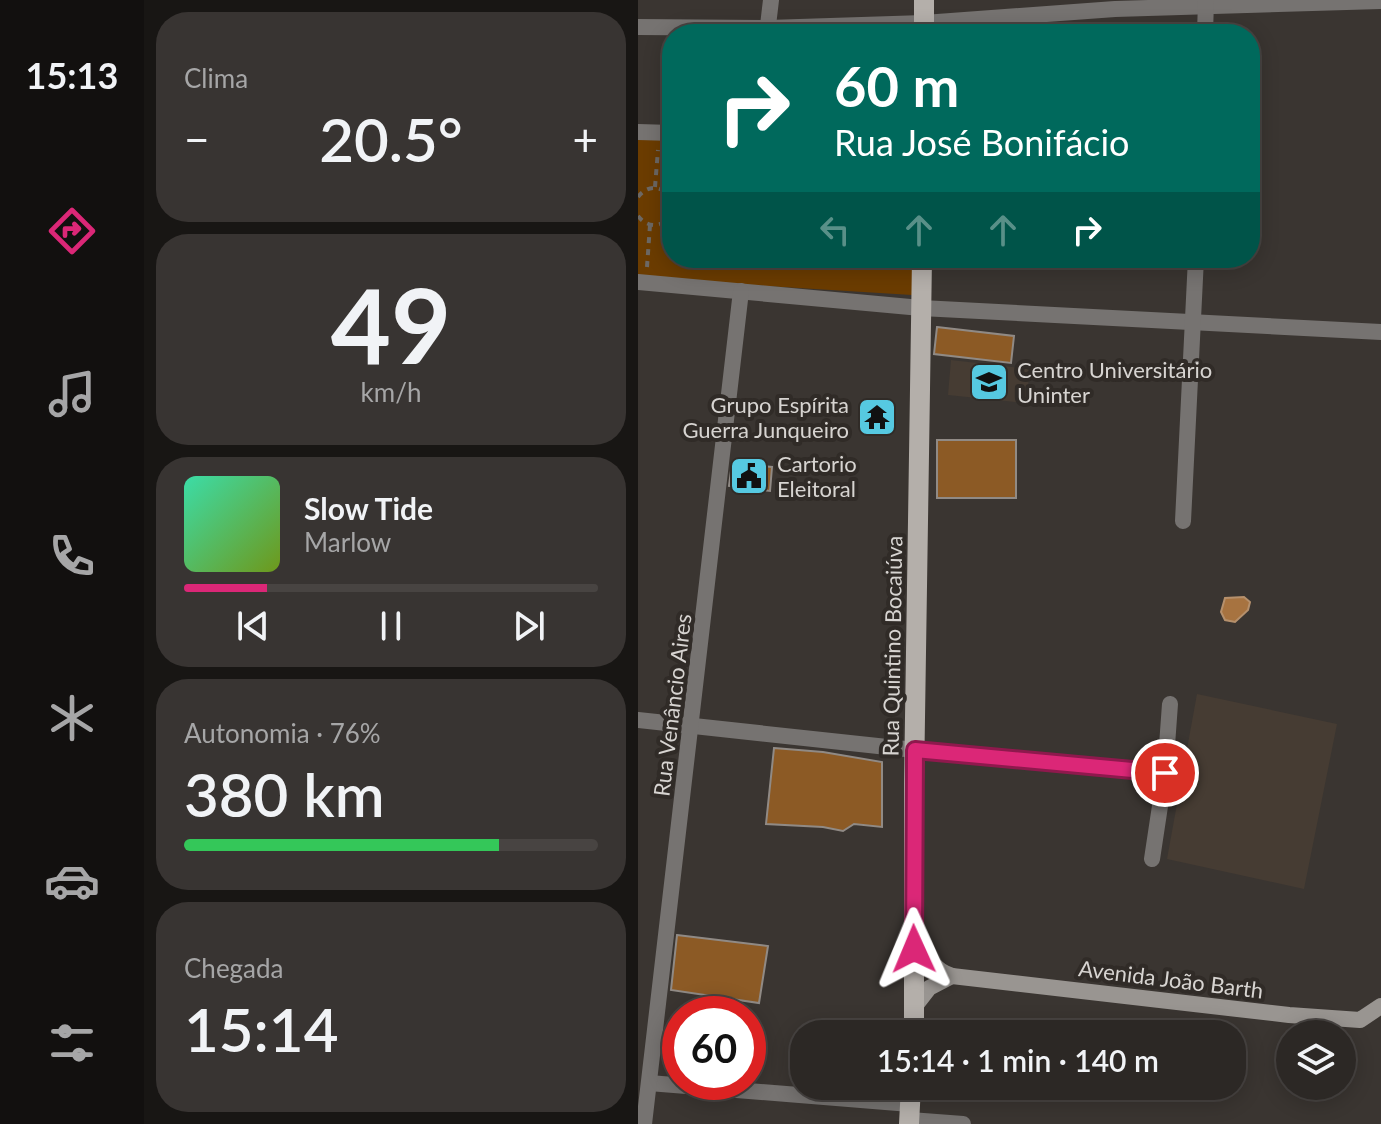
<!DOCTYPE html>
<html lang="pt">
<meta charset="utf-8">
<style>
body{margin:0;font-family:Lato,sans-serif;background:#383432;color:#f1f3f6;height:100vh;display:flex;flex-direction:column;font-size:30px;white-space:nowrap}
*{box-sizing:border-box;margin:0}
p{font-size:26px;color:#a6a6a7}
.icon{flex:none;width:44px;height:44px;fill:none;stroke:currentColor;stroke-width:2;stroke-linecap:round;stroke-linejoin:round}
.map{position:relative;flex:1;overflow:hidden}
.drawer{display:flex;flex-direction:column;gap:12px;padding:12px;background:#181614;width:494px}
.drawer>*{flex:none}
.hud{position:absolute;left:24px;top:24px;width:598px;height:244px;border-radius:32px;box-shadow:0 4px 20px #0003,0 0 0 2px #484442;background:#00695c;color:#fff;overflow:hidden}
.buttons{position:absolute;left:638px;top:1020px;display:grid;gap:16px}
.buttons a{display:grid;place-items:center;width:80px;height:80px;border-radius:50%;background:#2c2825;box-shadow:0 4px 20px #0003,0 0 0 2px #484442;font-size:40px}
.speed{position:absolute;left:24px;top:996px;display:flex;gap:16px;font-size:40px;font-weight:700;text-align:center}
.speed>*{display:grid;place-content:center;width:104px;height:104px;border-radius:50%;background:#2c2825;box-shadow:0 4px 20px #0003,0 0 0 2px #484442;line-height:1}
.speed .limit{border:12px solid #d22;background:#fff;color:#111}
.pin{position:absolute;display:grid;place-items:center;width:68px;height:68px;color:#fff;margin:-34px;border:4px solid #fff;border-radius:50%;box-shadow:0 2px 8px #0007}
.me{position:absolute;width:88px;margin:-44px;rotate:359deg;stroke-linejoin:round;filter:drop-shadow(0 0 6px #0008)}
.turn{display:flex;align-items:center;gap:28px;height:168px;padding:0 40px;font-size:36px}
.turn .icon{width:104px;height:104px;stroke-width:2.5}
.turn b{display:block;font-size:56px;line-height:68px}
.lanes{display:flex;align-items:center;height:76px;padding:0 40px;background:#0003;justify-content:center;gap:40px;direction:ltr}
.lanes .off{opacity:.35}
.big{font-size:60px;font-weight:600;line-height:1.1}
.drawer .tile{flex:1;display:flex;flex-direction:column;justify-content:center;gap:12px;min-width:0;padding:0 28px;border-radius:32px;background:#383432}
.drawer .dial{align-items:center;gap:0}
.dial b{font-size:104px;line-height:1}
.song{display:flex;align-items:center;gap:24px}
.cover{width:96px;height:96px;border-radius:12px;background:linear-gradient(135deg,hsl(160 70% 55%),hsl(80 70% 35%))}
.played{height:8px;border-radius:4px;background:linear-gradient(90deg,#db2777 20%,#484442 20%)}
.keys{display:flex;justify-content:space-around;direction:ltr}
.heat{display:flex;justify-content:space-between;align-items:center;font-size:44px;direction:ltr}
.charge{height:12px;border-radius:6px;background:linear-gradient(90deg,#34c759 76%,#484442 0)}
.trip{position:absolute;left:152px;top:1020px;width:456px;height:80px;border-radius:32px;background:#2c2825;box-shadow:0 4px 20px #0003,0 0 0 2px #484442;font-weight:600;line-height:80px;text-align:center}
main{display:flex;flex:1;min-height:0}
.tab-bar{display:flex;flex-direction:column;width:144px;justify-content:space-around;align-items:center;background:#12100f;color:#a6a6a7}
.tab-bar .icon{width:56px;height:56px}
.tab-bar .on{color:#db2777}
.tab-bar b{font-size:36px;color:#f1f3f6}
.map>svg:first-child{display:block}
.built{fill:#463c33}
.green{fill:#6b3c00}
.water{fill:#a77340;stroke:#b5906c;stroke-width:2}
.building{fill:#8c5a25;stroke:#908a85;stroke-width:2}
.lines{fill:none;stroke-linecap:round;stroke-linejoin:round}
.path{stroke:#6c6864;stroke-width:4;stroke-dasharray:6 6;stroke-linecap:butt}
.minor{stroke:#767371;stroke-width:16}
.secondary{stroke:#999591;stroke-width:16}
.primary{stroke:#b4afaa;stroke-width:20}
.route-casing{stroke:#8e194d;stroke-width:20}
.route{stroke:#db2777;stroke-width:14}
.labels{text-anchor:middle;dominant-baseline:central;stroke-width:8;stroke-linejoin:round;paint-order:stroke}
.poi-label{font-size:22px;fill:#d7d4d1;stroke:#302b27;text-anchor:start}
.street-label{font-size:22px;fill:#d7d4d1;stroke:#302b27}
</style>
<main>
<nav class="tab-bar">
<b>15:13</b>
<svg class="icon on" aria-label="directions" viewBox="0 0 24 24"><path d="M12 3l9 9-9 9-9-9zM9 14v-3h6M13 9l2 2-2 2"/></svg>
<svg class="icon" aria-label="music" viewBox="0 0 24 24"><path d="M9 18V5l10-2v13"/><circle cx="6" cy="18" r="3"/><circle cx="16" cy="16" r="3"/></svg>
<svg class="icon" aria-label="phone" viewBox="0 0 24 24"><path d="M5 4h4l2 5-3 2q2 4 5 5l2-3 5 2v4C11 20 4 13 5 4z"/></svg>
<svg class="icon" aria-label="climate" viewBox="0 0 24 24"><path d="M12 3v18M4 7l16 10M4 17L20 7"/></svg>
<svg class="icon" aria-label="car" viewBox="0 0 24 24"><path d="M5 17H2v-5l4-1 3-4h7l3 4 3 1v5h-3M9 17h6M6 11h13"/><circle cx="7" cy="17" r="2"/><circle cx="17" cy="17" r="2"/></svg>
<svg class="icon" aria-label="filters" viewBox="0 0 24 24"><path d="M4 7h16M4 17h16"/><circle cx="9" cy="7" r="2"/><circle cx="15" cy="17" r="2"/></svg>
</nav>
<section class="drawer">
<div class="tile"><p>Clima</p>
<div class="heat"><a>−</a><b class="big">20.5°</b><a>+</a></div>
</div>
<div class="tile dial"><b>49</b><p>km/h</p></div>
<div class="tile">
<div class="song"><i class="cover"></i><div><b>Slow Tide</b><p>Marlow</p></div></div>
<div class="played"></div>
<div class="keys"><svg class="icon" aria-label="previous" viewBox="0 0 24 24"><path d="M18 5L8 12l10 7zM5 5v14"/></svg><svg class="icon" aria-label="pause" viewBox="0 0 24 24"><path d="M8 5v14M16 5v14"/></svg><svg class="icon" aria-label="next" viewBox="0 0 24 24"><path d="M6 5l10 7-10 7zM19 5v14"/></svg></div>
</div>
<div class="tile"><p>Autonomia · 76%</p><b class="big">380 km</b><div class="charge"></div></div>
<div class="tile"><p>Chegada</p><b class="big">15:14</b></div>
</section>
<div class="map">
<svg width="743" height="1124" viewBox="0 0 743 1124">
<rect width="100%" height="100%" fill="#3a3531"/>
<g class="built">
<polygon points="313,360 392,369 388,403 310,395"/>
<polygon points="559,694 699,724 666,889 529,859"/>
</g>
<polygon class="green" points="0,133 34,135 34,258 275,258 274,295 0,278"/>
<polygon class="water" points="606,597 612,602 610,610 597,622 587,620 583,612 587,598"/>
<g class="building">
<polygon points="299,327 376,336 373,363 296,354"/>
<rect x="299" y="440" width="79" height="58"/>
<polygon points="94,463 134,467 132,491 91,486"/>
<polygon points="136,748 185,752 244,762 244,827 216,824 205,831 185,827 128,824"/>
<polygon points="39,935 130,946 121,1003 33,990"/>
</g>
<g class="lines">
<g class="path">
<polyline points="17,187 20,150"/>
<path d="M0,197C10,184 25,185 34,200"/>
<path d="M0,216C10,229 26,228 34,213"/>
<polyline points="9,267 12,225"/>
</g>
<g class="minor">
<polyline points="0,27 130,28 286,23 477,9 743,1"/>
<polyline points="129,34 133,0"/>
<polyline points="567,34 568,0"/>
<polyline points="0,132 34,133"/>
<polyline points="0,282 283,308 743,332"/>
<polyline points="545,521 558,258"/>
<polyline points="0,720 277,750 527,773"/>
<polyline points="514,859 527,773 532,704"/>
<polyline points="11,1083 272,1104"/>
<polyline points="272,1120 325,1124"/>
<polyline points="6,1124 103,291"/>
</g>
<g class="secondary">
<path d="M278,933C284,951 295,970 314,976L651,1015L722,1020L743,1006"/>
<polyline points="277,1006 291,988 314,976"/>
</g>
<g class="primary">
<polyline points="286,34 286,0"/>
<polyline points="276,1034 276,784 284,258"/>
<polyline points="271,1124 273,1086"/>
</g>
</g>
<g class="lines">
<defs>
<polyline id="route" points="276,949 277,750 527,773"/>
</defs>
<use href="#route" class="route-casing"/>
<use href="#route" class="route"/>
</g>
<defs>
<symbol id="university-square" viewBox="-11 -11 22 22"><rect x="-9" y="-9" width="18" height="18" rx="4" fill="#56c9e1" stroke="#302b27"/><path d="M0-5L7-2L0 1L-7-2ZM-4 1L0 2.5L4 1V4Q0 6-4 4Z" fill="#111"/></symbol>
<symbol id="temple-square" viewBox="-11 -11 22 22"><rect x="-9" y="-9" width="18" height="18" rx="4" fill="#56c9e1" stroke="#302b27"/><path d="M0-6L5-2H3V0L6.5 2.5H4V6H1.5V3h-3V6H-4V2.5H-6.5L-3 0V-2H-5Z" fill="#111"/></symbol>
<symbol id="civic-square" viewBox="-11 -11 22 22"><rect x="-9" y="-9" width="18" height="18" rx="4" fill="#56c9e1" stroke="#302b27"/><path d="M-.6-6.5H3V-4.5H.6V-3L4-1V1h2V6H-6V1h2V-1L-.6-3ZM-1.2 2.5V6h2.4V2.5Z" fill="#111"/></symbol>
</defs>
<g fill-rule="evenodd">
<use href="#university-square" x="329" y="360" width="44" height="44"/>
<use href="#temple-square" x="217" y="395" width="44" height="44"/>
<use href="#civic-square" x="89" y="454" width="44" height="44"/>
</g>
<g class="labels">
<g class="poi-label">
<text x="379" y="369">Centro Universitário<tspan x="379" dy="25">Uninter</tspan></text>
<text x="211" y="404" text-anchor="end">Grupo Espírita<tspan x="211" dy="25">Guerra Junqueiro</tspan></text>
<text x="139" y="463">Cartorio<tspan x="139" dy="25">Eleitoral</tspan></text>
</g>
<g class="street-label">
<text transform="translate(254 646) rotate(-89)">Rua Quintino Bocaiúva</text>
<text transform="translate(34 705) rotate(-83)">Rua Venâncio Aires</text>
<text transform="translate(533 979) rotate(7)">Avenida João Barth</text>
</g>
</g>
</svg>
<div class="buttons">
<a><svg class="icon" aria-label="layers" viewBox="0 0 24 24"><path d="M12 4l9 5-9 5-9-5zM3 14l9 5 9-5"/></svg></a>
</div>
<div class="speed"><div class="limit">60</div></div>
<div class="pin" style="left:527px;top:773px;background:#d93025"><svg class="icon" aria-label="arrive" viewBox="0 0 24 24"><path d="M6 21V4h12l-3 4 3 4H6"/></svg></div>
<svg class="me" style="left:276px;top:949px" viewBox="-20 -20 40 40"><path d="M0-17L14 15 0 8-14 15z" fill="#db2777" stroke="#fff" stroke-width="4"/></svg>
<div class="trip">15:14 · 1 min · 140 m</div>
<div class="hud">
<div class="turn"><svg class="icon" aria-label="right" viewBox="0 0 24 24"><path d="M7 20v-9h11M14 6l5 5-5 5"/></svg><div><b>60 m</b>Rua José Bonifácio</div></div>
<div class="lanes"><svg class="icon off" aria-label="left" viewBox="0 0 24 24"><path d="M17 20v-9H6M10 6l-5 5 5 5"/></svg><svg class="icon off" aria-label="ahead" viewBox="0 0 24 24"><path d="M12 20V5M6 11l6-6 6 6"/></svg><svg class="icon off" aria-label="ahead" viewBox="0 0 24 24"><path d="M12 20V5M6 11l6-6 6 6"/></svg><svg class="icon" aria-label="right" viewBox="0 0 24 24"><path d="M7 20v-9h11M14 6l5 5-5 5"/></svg></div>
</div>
</div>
</main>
